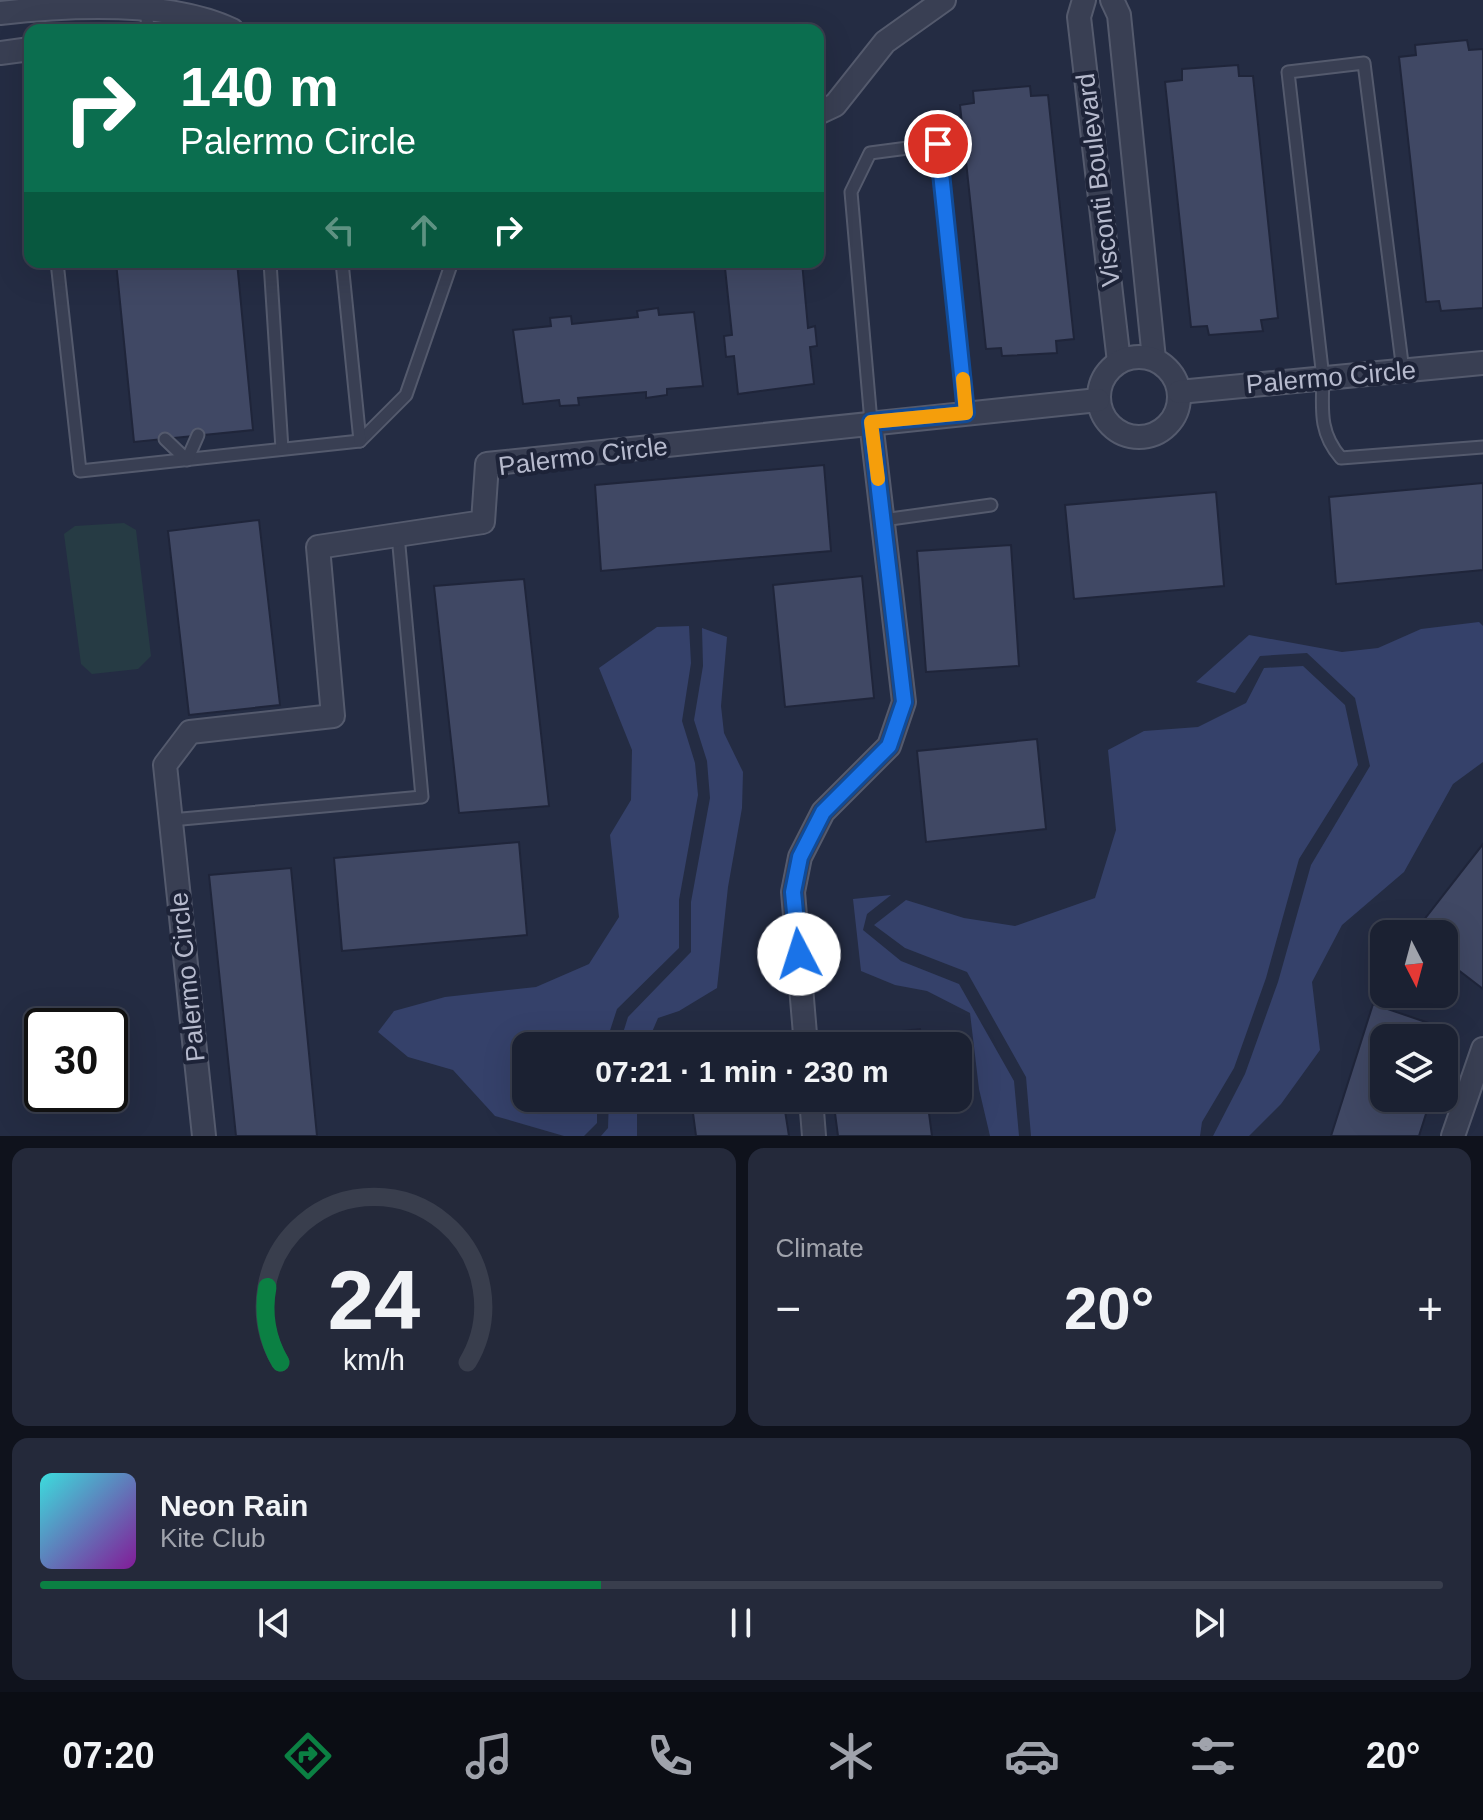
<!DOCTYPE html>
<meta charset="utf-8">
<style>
body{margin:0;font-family:Arial,sans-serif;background:#24293a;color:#f1f3f6;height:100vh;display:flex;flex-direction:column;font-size:30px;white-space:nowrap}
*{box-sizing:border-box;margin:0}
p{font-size:26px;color:#a0a3ac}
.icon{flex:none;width:44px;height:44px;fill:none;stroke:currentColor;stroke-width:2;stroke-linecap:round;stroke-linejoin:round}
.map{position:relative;height:1136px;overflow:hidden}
.side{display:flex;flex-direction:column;gap:12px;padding:12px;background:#0f121c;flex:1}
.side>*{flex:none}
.top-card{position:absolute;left:24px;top:24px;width:800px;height:244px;border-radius:16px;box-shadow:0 8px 32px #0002,0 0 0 2px #393e4d;background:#0b6e4f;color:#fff;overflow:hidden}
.needle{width:52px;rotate:174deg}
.tools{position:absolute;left:1370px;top:920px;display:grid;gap:16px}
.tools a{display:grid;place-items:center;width:88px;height:88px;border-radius:16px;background:#1b2132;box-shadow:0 8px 32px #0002,0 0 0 2px #393e4d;font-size:40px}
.speed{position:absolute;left:24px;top:1008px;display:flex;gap:16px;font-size:40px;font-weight:700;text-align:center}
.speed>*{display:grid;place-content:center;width:104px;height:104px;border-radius:50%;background:#1b2132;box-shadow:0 8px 32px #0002,0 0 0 2px #393e4d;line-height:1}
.speed .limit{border:4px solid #111;border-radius:12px;background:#fff;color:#111}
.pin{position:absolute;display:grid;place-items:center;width:68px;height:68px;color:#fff;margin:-34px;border:4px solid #fff;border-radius:50%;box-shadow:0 2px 8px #0007}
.me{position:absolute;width:88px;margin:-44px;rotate:355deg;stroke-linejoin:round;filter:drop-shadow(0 0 6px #0008)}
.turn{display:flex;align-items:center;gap:28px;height:168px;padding:0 24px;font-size:36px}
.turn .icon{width:104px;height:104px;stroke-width:2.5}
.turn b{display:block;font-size:56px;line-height:68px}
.lanes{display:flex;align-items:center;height:76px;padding:0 24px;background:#0003;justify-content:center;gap:40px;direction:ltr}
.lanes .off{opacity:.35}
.big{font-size:60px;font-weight:800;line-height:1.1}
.side .card{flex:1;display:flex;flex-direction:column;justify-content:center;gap:12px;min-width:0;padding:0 28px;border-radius:16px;background:#24293a}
.side .dial{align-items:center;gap:0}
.dial svg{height:208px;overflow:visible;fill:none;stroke:#393e4d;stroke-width:7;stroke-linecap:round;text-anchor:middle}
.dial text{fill:#f1f3f6;stroke:none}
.song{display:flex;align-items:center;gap:24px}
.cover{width:96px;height:96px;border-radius:12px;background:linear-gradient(135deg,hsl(180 70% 55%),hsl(290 70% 35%))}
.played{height:8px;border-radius:4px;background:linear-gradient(90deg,#0b8043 40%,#393e4d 40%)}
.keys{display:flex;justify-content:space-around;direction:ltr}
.heat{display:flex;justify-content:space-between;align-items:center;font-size:44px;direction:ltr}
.side .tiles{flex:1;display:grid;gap:12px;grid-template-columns:1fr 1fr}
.card:last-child{grid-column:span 2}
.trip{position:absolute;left:512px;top:1032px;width:460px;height:80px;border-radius:16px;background:#1b2132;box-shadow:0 8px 32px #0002,0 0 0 2px #393e4d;font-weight:800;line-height:80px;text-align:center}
.dock{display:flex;height:128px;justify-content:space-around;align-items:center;background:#0b0d14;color:#a0a3ac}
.dock .icon{width:56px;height:56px}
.dock .selected{color:#0b8043}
.dock b{font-size:36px;color:#f1f3f6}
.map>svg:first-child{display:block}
.green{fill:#263b44}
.water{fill:#35416a}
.building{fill:#404864;stroke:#1f253a;stroke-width:2}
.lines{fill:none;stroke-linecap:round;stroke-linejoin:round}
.service-casing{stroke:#545a6d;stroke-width:15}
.minor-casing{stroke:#545a6d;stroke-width:26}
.service{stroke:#393f53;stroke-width:11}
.minor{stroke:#393f53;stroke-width:22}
.route-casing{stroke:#114b97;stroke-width:20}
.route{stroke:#1a73e8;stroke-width:14}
.slow{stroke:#f59e0b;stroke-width:14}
.labels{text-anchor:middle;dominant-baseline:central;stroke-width:8;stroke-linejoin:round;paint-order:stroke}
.street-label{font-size:26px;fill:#b6bacd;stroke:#1d2338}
</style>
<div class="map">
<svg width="1483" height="1136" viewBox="0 0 1483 1136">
<rect width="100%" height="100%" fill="#242c43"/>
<polygon class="green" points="124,523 136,530 151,656 138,669 92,674 81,664 64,534 75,526"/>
<g class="water">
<polygon points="1479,622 1483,626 1483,762 1453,784 1404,872 1342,925 1312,982 1320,1050 1281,1104 1249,1136 1213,1136 1245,1074 1278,982 1311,865 1370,766 1355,698 1307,653 1260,656 1235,693 1196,682 1249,635 1342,652 1378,648 1421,629"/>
<polygon points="689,626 691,663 682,721 695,763 698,795 679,900 679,948 617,1009 605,1046 526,1046 526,1098 597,1098 597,1123 584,1136 564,1136 495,1116 453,1070 408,1057 378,1032 394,1011 445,997 536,987 589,964 619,917 610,835 631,800 632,750 599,668 657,627"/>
<polygon points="702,628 727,637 721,706 724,733 743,772 742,808 728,887 717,988 679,1011 658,1018 646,1046 619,1046 628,1017 691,952 691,902 710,798 707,761 694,720 703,666"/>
<polygon points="1303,666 1345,705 1358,765 1299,859 1266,978 1234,1068 1202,1122 1200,1136 1031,1136 1026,1077 967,972 905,948 874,925 906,900 964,918 1015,926 1095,898 1116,830 1108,750 1144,731 1198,727 1246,703 1264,668"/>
<polygon points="891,895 867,914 863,930 901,961 959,984 1014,1081 1019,1136 990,1136 979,1089 970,1013 927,991 895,985 861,971 853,899"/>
<polygon points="609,1098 637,1098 637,1136 601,1136 608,1128"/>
</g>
<g class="building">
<polygon points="1467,40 1469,50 1483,49 1483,308 1441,311 1439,301 1426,302 1399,57 1416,55 1415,45"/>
<polygon points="1238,65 1239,76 1253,76 1278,318 1261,320 1263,331 1209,335 1207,326 1191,327 1165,82 1182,80 1182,69"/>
<polygon points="1030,86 1031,96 1048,95 1074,339 1056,341 1057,353 1002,356 1001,348 986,349 960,105 974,103 973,91"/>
<polygon points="116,262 237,262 253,430 134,442"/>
<polygon points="718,262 802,262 808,328 815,326 817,346 810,347 814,384 738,394 734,356 726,357 724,336 732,335 725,268 718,268"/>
<polygon points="658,308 659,315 694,312 703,386 667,389 667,395 646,398 646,392 578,398 579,405 560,406 559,400 523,404 513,330 551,326 550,318 571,316 572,324 638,317 637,311"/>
<polygon points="824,465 831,551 601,571 595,485"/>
<polygon points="1483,483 1483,570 1336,584 1329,497"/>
<polygon points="1216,492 1224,586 1074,599 1065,505"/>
<polygon points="259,520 280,705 189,715 168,531"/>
<polygon points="1011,545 1019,666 926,672 917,551"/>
<polygon points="862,576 874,698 785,707 773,585"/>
<polygon points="524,579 549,806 459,813 434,586"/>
<polygon points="1037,739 1046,829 926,842 917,751"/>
<polygon points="519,842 527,935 342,951 334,858"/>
<polygon points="1483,844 1483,989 1444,959 1444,934 1413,934"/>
<polygon points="291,868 317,1136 236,1136 209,875"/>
<polygon points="1373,1004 1452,1031 1444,1056 1444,1038 1384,1038 1384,1098 1431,1098 1419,1136 1331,1136"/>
<polygon points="920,1029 922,1046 827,1046 827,1039"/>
<polygon points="775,1040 776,1046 734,1046"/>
<polygon points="691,1098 783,1098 789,1136 696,1136"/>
<polygon points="833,1098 927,1098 932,1136 838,1136"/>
</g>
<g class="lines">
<defs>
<g id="service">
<polyline points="146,6 148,30"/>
<polyline points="57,262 80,471 360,441 406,395 452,262"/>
<polyline points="270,262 282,449"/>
<polyline points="342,262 360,441"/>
<path d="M1403,371L1364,63L1288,72L1323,378C1322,410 1319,433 1341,458L1483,447"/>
<polyline points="871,422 851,192 870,153 938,144 966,413"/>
<polyline points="165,439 187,460 198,435"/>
<polyline points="883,520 991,505"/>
<polyline points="171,820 422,797 398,535"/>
</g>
<g id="minor">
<polyline points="1084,0 1079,17 1119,362"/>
<polyline points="1112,0 1119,15 1154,359"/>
<path d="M0,13C72,5 169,0 232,30"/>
<polyline points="0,53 30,49"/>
<polyline points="818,113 835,105 885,42 944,0"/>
<circle cx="1139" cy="397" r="40"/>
<polyline points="1179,392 1483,363"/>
<polyline points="806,1046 793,892 800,857 823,812 889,746 904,702 871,422"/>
<polyline points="811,1098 814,1136"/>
<polyline points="204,1136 165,765 190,732 333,716 318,547 483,522 487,464 1098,400"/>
<polyline points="1453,1136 1483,1049"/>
</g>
</defs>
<use href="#service" class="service-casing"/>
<use href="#minor" class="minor-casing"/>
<use href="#service" class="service"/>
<use href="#minor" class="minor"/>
</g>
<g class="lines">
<defs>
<polyline id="route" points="799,954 793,892 800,857 823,812 889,746 904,702 871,422 966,413 938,144"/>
</defs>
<use href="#route" class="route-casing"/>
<use href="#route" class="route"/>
<polyline class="slow" points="878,479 871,422 966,413 963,379"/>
</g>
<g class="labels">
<g class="street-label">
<text transform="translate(1098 180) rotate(-97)">Visconti Boulevard</text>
<text transform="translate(1331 377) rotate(-5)">Palermo Circle</text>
<text transform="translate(583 456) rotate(-7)">Palermo Circle</text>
<text transform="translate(187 977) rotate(-96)">Palermo Circle</text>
</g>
</g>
</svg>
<div class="tools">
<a><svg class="needle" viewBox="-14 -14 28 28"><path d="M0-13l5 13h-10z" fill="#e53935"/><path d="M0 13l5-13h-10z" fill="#a0a3ac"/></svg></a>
<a><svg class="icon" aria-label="layers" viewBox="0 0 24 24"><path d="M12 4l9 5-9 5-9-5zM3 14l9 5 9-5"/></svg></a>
</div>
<div class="speed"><div class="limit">30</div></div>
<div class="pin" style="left:938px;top:144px;background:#d93025"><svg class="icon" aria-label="arrive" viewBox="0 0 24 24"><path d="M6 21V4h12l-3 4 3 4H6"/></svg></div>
<svg class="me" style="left:799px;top:954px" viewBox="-20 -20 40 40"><circle r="19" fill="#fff"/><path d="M0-13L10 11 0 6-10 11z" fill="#1a73e8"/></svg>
<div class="trip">07:21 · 1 min · 230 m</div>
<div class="top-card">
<div class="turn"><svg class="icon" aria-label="right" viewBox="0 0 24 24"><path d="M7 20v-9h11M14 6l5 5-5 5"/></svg><div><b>140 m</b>Palermo Circle</div></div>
<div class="lanes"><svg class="icon off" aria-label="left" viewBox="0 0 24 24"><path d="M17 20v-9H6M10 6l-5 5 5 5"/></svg><svg class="icon off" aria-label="ahead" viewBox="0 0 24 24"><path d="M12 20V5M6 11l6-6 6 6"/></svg><svg class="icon" aria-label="right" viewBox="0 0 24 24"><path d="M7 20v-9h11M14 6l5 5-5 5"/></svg></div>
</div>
</div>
<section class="side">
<div class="tiles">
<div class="card dial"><svg viewBox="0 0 100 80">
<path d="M14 69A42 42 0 1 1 86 69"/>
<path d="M14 69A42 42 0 0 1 9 40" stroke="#0b8043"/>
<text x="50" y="56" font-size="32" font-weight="700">24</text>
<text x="50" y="72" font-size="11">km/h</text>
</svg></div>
<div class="card"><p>Climate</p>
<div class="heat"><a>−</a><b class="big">20°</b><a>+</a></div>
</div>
<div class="card">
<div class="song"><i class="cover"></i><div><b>Neon Rain</b><p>Kite Club</p></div></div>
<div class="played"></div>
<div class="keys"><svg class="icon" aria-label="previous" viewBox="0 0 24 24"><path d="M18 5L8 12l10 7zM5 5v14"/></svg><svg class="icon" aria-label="pause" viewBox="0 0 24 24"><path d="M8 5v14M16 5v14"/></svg><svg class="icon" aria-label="next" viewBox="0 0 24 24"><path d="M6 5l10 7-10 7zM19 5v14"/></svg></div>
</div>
</div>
</section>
<nav class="dock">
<b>07:20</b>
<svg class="icon selected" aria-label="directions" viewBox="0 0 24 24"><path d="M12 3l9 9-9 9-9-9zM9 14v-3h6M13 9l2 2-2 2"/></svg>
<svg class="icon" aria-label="music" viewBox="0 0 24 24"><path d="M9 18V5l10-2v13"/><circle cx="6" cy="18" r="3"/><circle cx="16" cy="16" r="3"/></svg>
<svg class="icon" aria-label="phone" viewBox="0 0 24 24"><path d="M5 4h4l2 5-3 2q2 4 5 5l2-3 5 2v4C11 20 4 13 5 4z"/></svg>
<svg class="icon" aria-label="climate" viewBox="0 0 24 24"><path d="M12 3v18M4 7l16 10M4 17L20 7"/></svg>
<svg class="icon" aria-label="car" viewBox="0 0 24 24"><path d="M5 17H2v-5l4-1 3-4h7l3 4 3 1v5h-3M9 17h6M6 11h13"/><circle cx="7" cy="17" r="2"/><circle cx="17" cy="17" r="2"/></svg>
<svg class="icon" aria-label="filters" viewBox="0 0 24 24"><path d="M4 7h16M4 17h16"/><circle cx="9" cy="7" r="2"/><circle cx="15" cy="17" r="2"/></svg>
<b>20°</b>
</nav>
